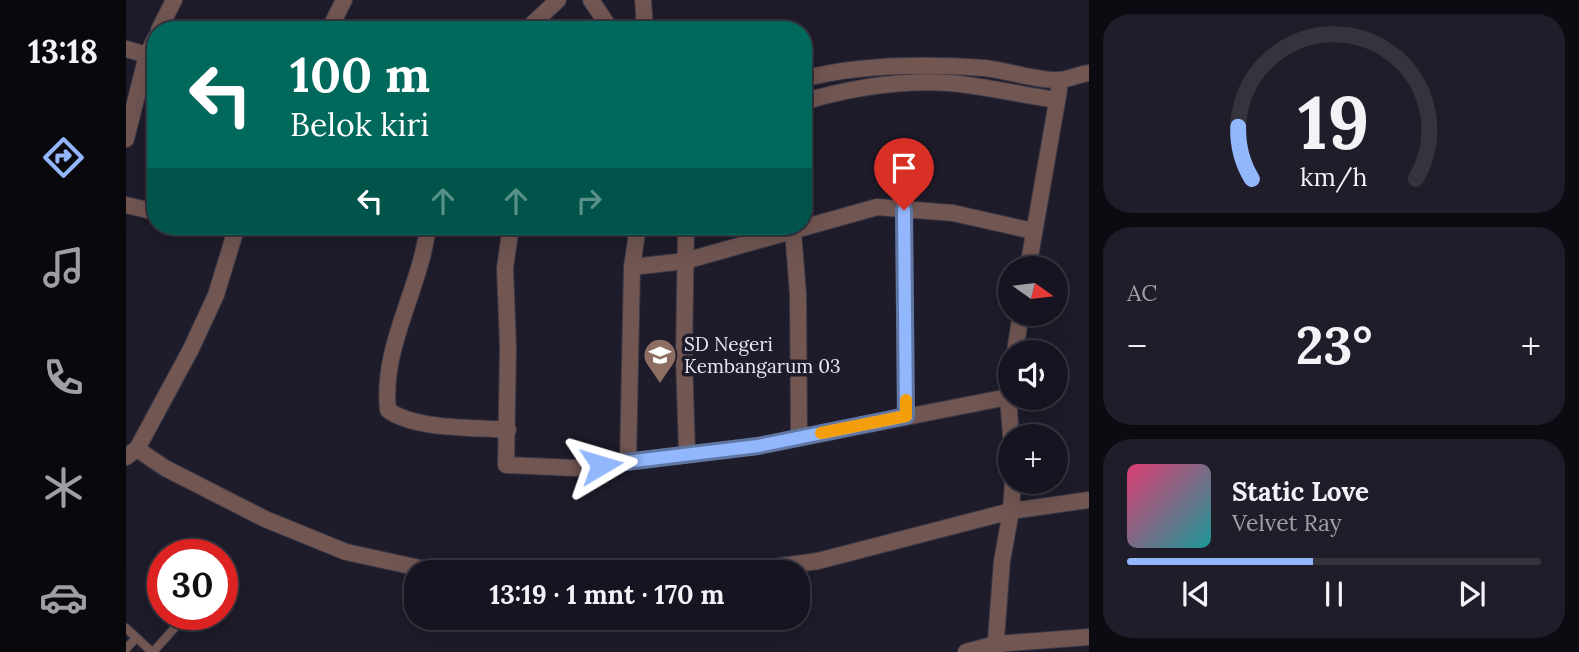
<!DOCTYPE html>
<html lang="id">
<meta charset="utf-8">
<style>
body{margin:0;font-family:Lora,serif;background:#1f1d29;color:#f1f3f6;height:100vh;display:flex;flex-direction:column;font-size:26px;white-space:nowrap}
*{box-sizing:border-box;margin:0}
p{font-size:23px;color:#9e9ea5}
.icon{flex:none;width:38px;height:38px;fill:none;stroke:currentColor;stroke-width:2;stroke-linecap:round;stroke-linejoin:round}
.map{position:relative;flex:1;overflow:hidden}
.side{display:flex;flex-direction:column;gap:14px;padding:14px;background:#0c0b12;width:490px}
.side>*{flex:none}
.banner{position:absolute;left:21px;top:21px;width:665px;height:214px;border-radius:28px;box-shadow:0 7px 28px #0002,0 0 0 2px #35333e;background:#00695c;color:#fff;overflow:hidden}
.needle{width:46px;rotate:104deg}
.tools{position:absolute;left:872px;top:256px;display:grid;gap:14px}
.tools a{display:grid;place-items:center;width:70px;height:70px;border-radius:50%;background:#161420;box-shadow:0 7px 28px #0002,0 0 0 2px #35333e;font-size:35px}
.speed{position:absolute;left:21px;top:539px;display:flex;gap:14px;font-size:35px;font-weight:700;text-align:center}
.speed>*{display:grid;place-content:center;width:91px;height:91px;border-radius:50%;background:#161420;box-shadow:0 7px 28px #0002,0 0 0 2px #35333e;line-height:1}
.speed .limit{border:10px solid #d22;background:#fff;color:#111}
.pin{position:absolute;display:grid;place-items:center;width:60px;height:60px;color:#fff;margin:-72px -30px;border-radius:50% 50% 50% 0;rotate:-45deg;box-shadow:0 0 7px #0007}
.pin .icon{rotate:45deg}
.me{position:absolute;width:77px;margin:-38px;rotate:83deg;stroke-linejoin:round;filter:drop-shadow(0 0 5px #0008)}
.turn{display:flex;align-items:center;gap:24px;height:147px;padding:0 28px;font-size:32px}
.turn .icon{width:91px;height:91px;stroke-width:2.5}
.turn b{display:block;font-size:49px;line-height:60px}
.lanes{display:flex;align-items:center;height:66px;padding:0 28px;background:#0003;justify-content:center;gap:35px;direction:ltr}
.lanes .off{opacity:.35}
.big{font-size:52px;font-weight:700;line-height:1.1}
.side .card{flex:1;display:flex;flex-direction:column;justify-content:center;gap:10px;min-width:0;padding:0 24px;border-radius:28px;background:#1f1d29}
.side .dial{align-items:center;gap:0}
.dial svg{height:182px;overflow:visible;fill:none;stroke:#35333e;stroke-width:7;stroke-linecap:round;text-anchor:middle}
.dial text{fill:#f1f3f6;stroke:none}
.song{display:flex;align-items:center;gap:21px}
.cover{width:84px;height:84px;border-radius:10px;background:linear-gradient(135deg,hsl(340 70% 55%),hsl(180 70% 35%))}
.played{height:7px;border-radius:4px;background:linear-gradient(90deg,#93b7fd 45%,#35333e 45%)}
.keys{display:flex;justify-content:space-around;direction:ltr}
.heat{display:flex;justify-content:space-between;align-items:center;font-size:38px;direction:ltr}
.trip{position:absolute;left:278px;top:560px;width:406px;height:70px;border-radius:28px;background:#161420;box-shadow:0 7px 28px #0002,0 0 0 2px #35333e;font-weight:700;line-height:70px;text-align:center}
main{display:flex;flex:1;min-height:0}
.dock{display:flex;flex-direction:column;width:126px;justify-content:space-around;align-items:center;background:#09080d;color:#9e9ea5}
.dock .icon{width:49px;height:49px}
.dock .active{color:#93b7fd}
.dock b{font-size:32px;color:#f1f3f6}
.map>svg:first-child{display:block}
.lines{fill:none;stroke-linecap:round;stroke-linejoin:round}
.service-casing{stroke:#3b3846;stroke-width:10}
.minor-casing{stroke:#3b3846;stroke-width:18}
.service{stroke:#715652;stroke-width:8}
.minor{stroke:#715652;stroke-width:16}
.route-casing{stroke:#6077a4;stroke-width:18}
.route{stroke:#93b7fd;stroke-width:12}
.slow{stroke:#f59e0b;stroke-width:12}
.labels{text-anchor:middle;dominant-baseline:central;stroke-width:7;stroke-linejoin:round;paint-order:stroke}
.poi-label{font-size:19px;fill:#eae7f2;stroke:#1e1b2a;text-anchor:start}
</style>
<main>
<nav class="dock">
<b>13:18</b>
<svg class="icon active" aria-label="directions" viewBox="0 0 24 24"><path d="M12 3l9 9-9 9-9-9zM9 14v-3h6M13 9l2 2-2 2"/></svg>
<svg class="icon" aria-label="music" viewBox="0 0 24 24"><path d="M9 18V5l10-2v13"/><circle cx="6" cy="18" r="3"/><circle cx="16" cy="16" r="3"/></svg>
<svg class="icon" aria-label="phone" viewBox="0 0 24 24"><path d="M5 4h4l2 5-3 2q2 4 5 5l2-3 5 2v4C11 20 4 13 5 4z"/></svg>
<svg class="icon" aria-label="climate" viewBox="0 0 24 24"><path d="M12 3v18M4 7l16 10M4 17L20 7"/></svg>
<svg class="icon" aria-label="car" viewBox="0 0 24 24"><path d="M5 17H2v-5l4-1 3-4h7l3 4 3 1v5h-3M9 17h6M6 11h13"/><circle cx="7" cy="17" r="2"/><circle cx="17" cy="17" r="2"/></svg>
</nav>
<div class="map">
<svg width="963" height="652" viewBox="0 0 963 652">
<rect width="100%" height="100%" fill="#1e1b2a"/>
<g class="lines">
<defs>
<g id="service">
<polyline points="0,628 26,652"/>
<polyline points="0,649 9,639"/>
<polyline points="27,652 53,623"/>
</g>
<g id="minor">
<polyline points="465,0 485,30"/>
<polyline points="517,0 519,30"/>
<polyline points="33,30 48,0"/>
<polyline points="203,30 218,0"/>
<polyline points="400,30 432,0"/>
<polyline points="0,49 21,55"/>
<path d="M677,79C733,64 801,64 858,68C880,70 912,81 932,80C942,80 953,74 963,73"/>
<path d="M677,102C724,88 774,80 823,83C859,86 896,95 931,100"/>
<polyline points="0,139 21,55 30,37"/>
<polyline points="0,205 30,212"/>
<polyline points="778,210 780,416"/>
<polyline points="92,226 110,230"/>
<path d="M302,226C295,288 255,346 262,410C289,430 348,427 382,430"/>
<polyline points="385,226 379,268 382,347 380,465 449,468 632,446 882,397"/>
<polyline points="560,226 558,357 561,453"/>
<polyline points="667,231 672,294 673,437"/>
<polyline points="506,267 559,261 751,207 827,213 907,231"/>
<polyline points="902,268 933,90"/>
<polyline points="889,352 895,313"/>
<polyline points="884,385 882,397 885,436"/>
<polyline points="11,449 39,468 139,519 220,552 312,572"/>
<polyline points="0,457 11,449 65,349 90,295 111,226"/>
<polyline points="502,462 506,267 512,226"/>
<polyline points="612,572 692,561 885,511 963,500"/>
<polyline points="840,652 870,644 963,637"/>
<polyline points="869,652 876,561 885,511 887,481"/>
</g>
</defs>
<use href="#service" class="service-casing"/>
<use href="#minor" class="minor-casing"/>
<use href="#service" class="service"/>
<use href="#minor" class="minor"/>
</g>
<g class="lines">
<defs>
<polyline id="route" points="475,465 632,446 780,416 778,210"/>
</defs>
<use href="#route" class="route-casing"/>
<use href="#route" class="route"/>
<polyline class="slow" points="695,433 780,416 780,400"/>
</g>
<defs>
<symbol id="school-pin" viewBox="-11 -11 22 30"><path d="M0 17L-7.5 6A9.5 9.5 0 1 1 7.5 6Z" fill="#8d6e63" stroke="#1e1b2a"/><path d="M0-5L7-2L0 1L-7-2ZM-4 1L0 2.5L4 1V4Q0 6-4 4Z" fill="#fff"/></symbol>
</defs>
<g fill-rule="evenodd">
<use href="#school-pin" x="515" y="336" width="38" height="52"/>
</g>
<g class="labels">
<g class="poi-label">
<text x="558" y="344">SD Negeri<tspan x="558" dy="22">Kembangarum 03</tspan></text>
</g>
</g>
</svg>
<div class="tools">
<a><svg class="needle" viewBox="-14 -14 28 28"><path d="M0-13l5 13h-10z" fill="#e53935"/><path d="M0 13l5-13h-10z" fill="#9e9ea5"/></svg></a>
<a><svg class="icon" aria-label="sound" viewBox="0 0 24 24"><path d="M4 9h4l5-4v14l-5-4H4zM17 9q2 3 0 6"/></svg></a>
<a>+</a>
</div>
<div class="speed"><div class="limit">30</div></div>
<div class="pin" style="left:778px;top:210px;background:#d93025"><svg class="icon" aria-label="arrive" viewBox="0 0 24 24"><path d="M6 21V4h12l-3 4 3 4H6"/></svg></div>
<svg class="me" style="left:475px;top:465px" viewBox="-20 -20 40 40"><path d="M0-17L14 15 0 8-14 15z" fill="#93b7fd" stroke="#fff" stroke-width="4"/></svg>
<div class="trip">13:19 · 1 mnt · 170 m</div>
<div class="banner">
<div class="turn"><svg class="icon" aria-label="left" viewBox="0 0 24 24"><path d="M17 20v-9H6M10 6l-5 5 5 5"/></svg><div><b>100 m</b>Belok kiri</div></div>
<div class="lanes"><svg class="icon" aria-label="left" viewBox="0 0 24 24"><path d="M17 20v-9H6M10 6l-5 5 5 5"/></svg><svg class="icon off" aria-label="ahead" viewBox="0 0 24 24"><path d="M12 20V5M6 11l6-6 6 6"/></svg><svg class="icon off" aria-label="ahead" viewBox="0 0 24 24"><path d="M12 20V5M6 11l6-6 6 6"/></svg><svg class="icon off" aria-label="right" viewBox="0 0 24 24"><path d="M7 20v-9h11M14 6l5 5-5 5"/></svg></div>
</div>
</div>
<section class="side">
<div class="card dial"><svg viewBox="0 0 100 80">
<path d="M14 69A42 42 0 1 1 86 69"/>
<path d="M14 69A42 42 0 0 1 8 46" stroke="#93b7fd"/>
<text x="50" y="56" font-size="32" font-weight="700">19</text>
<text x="50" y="72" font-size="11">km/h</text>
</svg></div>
<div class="card"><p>AC</p>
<div class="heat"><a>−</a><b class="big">23°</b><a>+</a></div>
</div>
<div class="card">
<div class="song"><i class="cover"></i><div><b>Static Love</b><p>Velvet Ray</p></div></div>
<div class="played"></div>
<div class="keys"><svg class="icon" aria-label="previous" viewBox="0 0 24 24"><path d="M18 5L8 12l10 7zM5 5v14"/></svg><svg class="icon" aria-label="pause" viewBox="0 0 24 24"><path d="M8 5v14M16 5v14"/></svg><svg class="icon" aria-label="next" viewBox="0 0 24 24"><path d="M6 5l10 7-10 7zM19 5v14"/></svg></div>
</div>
</section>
</main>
